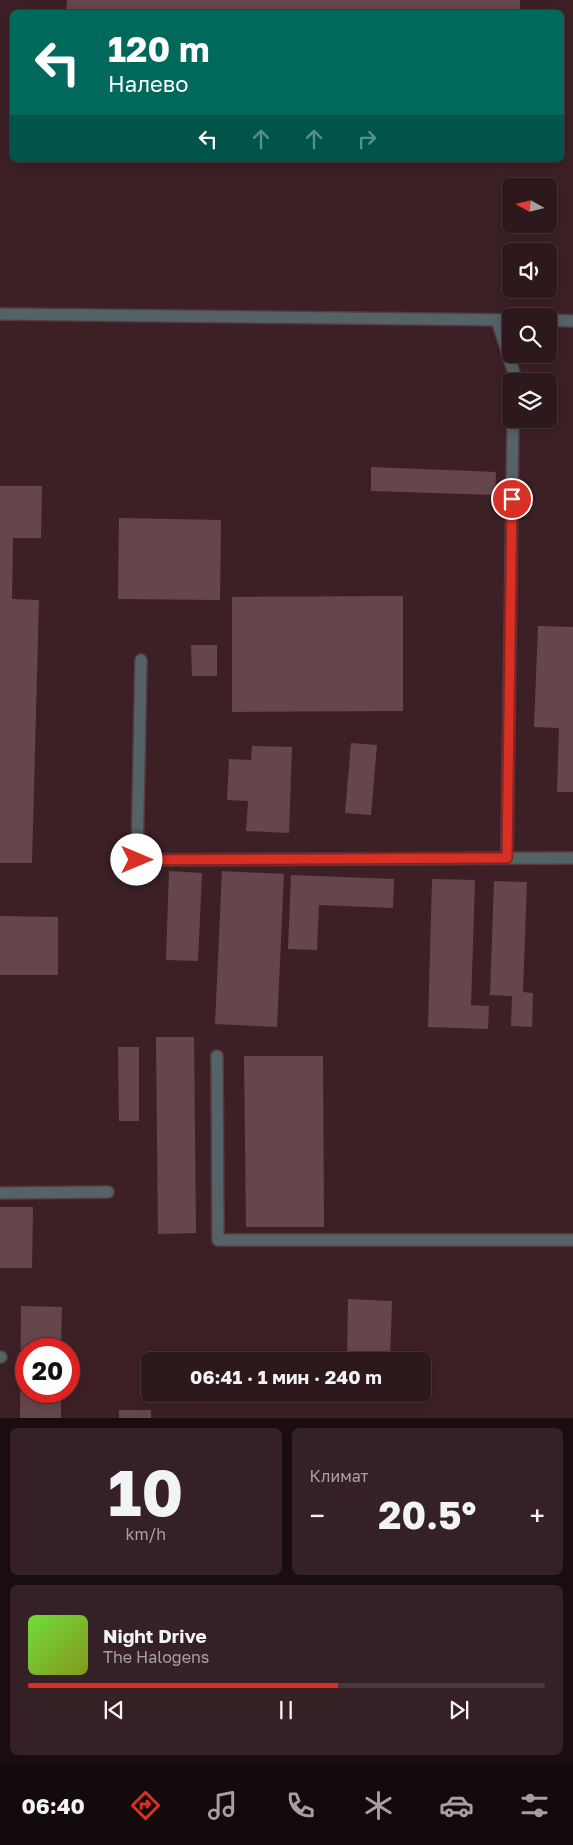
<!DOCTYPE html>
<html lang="ru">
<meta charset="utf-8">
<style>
body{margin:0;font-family:"Golos Text",sans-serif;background:#352125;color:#f1f3f6;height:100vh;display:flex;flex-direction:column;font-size:19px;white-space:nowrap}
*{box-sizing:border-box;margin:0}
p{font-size:16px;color:#a7a0a3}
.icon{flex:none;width:28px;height:28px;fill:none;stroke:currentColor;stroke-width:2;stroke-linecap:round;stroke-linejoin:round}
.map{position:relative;height:1418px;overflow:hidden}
.drawer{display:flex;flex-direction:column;gap:10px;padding:10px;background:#190d0f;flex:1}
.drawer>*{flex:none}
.top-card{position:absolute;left:10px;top:10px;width:554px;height:152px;border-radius:8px;box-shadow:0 2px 12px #0003,0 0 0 1px #48373b;background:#00695c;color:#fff;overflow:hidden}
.needle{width:32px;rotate:278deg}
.fabs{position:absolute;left:502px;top:178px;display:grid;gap:10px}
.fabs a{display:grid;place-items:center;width:55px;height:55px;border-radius:8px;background:#2d181c;box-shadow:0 2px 12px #0003,0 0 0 1px #48373b;font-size:25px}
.speed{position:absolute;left:15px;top:1338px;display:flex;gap:10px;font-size:25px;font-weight:700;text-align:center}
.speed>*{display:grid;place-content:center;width:65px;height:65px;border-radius:50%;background:#2d181c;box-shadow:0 2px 12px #0003,0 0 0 1px #48373b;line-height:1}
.speed .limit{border:8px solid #d22;background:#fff;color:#111}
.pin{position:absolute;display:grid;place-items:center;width:42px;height:42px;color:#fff;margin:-21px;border:2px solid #fff;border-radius:50%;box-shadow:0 1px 5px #0007}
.me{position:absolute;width:55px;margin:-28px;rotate:90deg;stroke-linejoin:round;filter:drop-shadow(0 0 4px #0008)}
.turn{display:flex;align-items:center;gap:18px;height:105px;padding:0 15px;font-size:22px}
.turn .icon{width:65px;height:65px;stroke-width:2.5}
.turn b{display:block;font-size:35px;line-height:42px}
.lanes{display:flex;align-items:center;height:48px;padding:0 15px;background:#0003;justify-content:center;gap:25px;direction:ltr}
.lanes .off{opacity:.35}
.big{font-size:38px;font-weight:700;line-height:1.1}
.drawer .widget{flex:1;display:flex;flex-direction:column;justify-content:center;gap:8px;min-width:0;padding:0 18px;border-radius:8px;background:#352125}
.drawer .dial{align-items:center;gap:0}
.dial b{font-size:65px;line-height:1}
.song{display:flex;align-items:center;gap:15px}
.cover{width:60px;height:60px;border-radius:8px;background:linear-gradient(135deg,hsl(100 70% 55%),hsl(70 70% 35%))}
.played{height:5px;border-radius:2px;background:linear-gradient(90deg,#d93025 60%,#48373b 60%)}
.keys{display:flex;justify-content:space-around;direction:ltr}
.heat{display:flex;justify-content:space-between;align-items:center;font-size:28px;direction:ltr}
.drawer .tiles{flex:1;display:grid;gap:10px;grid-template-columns:1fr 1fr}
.widget:last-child{grid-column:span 2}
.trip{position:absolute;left:141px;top:1352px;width:290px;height:50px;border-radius:8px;background:#2d181c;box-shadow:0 2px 12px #0003,0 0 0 1px #48373b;font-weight:700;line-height:50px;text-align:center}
.tabs{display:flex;height:80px;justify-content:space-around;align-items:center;background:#120a0b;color:#a7a0a3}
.tabs .icon{width:35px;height:35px}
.tabs .current{color:#d93025}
.tabs b{font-size:22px;color:#f1f3f6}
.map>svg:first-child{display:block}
.building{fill:#66464d}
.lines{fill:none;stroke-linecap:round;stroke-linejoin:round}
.lane-casing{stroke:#563b41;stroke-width:14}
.lane{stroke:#536367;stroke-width:11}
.route-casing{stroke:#8d1f18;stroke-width:12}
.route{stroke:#d93025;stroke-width:9}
</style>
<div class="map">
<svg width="573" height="1418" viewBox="0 0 573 1418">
<rect width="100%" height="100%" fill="#3c2026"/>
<g class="building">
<polygon points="67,0 520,0 520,12 66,12"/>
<polygon points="371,467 496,472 495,495 371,491"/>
<polygon points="0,486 42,486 41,538 13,538 12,599 39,600 32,863 0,863"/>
<polygon points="119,518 221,520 220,600 118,599"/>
<polygon points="403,596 403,711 232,712 232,597"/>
<polygon points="538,626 573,627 573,792 557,792 559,728 534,727"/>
<polygon points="191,645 217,645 217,676 192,676"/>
<polygon points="351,743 377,745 371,815 345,813"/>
<polygon points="252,746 292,747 289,833 246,831 248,801 227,800 229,759 251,760"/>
<polygon points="169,871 202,873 198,961 166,960"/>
<polygon points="222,871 284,874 277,1027 215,1024"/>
<polygon points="291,875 394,879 393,908 319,905 317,950 288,949"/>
<polygon points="432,879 475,880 471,1005 489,1006 488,1029 428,1027"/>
<polygon points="494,881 527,882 523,992 533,993 532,1027 511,1026 512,996 490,995"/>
<polygon points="0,916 58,917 58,975 0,975"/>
<polygon points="156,1037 194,1037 196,1233 158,1234"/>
<polygon points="118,1047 139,1047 139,1121 119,1121"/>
<polygon points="244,1056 323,1056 324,1227 246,1227"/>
<polygon points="0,1207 33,1207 32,1268 0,1268"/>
<polygon points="348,1299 392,1301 390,1361 347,1361"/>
<polygon points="21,1306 62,1307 61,1349 26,1349 26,1391 61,1391 61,1418 20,1418"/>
<polygon points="346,1394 389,1394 389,1403 346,1402"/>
<rect x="119" y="1410" width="32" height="8"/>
</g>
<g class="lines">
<defs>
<g id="lane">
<polyline points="0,314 511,320"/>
<polyline points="497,320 514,373 514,381"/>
<polyline points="549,320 573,321"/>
<polyline points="141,660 137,860 573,858"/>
<polyline points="507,858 513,419"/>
<polyline points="217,1056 218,1240 573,1240"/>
<polyline points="0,1193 108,1192"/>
<polyline points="0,1357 1,1357"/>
</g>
</defs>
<use href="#lane" class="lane-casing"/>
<use href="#lane" class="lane"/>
</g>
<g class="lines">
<defs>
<polyline id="route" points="137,860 507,858 512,499"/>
</defs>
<use href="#route" class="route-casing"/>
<use href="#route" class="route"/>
</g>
</svg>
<div class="fabs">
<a><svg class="needle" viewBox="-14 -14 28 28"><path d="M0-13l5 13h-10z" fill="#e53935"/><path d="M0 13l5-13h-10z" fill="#a7a0a3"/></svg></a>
<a><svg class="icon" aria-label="sound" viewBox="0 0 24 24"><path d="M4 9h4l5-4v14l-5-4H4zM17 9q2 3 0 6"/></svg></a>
<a><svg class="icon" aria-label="search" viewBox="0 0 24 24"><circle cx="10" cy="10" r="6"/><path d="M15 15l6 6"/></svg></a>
<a><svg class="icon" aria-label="layers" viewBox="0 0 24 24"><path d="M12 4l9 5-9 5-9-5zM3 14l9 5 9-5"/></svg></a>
</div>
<div class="speed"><div class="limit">20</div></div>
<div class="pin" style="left:512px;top:499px;background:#d93025"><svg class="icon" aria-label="arrive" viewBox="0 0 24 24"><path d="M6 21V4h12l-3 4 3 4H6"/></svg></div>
<svg class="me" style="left:137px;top:860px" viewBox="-20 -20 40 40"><circle r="19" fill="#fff"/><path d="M0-13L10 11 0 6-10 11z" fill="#d93025"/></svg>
<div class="trip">06:41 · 1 мин · 240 m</div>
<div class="top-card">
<div class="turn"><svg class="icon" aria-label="left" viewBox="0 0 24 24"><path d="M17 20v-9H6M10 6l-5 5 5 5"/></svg><div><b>120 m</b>Налево</div></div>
<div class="lanes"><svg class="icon" aria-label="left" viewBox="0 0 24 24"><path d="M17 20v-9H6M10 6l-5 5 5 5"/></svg><svg class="icon off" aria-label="ahead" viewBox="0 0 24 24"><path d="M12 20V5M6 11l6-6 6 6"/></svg><svg class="icon off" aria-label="ahead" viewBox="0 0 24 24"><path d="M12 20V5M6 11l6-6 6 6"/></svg><svg class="icon off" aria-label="right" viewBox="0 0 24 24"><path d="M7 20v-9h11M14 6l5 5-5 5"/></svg></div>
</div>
</div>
<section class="drawer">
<div class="tiles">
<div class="widget dial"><b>10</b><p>km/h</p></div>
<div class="widget"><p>Климат</p>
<div class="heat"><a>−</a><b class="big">20.5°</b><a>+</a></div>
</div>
<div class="widget">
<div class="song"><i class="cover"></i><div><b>Night Drive</b><p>The Halogens</p></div></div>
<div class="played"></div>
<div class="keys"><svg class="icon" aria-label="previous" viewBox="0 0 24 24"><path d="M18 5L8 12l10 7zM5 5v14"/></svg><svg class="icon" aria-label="pause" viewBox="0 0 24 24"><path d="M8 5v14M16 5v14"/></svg><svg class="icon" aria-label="next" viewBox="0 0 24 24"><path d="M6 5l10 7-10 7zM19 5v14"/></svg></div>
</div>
</div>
</section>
<nav class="tabs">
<b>06:40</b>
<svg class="icon current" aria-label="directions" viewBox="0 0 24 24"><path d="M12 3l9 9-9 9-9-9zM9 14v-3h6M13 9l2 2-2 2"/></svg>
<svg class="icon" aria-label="music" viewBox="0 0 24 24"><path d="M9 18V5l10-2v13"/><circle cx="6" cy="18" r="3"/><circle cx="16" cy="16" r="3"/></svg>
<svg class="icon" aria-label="phone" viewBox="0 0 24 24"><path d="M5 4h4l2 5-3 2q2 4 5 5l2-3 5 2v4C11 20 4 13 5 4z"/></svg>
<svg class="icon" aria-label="climate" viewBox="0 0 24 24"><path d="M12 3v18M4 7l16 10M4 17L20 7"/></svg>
<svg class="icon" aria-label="car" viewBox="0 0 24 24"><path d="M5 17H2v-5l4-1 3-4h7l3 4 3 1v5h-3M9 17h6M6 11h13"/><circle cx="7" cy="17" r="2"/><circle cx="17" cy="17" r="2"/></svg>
<svg class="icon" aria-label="filters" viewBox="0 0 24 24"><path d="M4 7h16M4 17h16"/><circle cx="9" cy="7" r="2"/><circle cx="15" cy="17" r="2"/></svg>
</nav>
